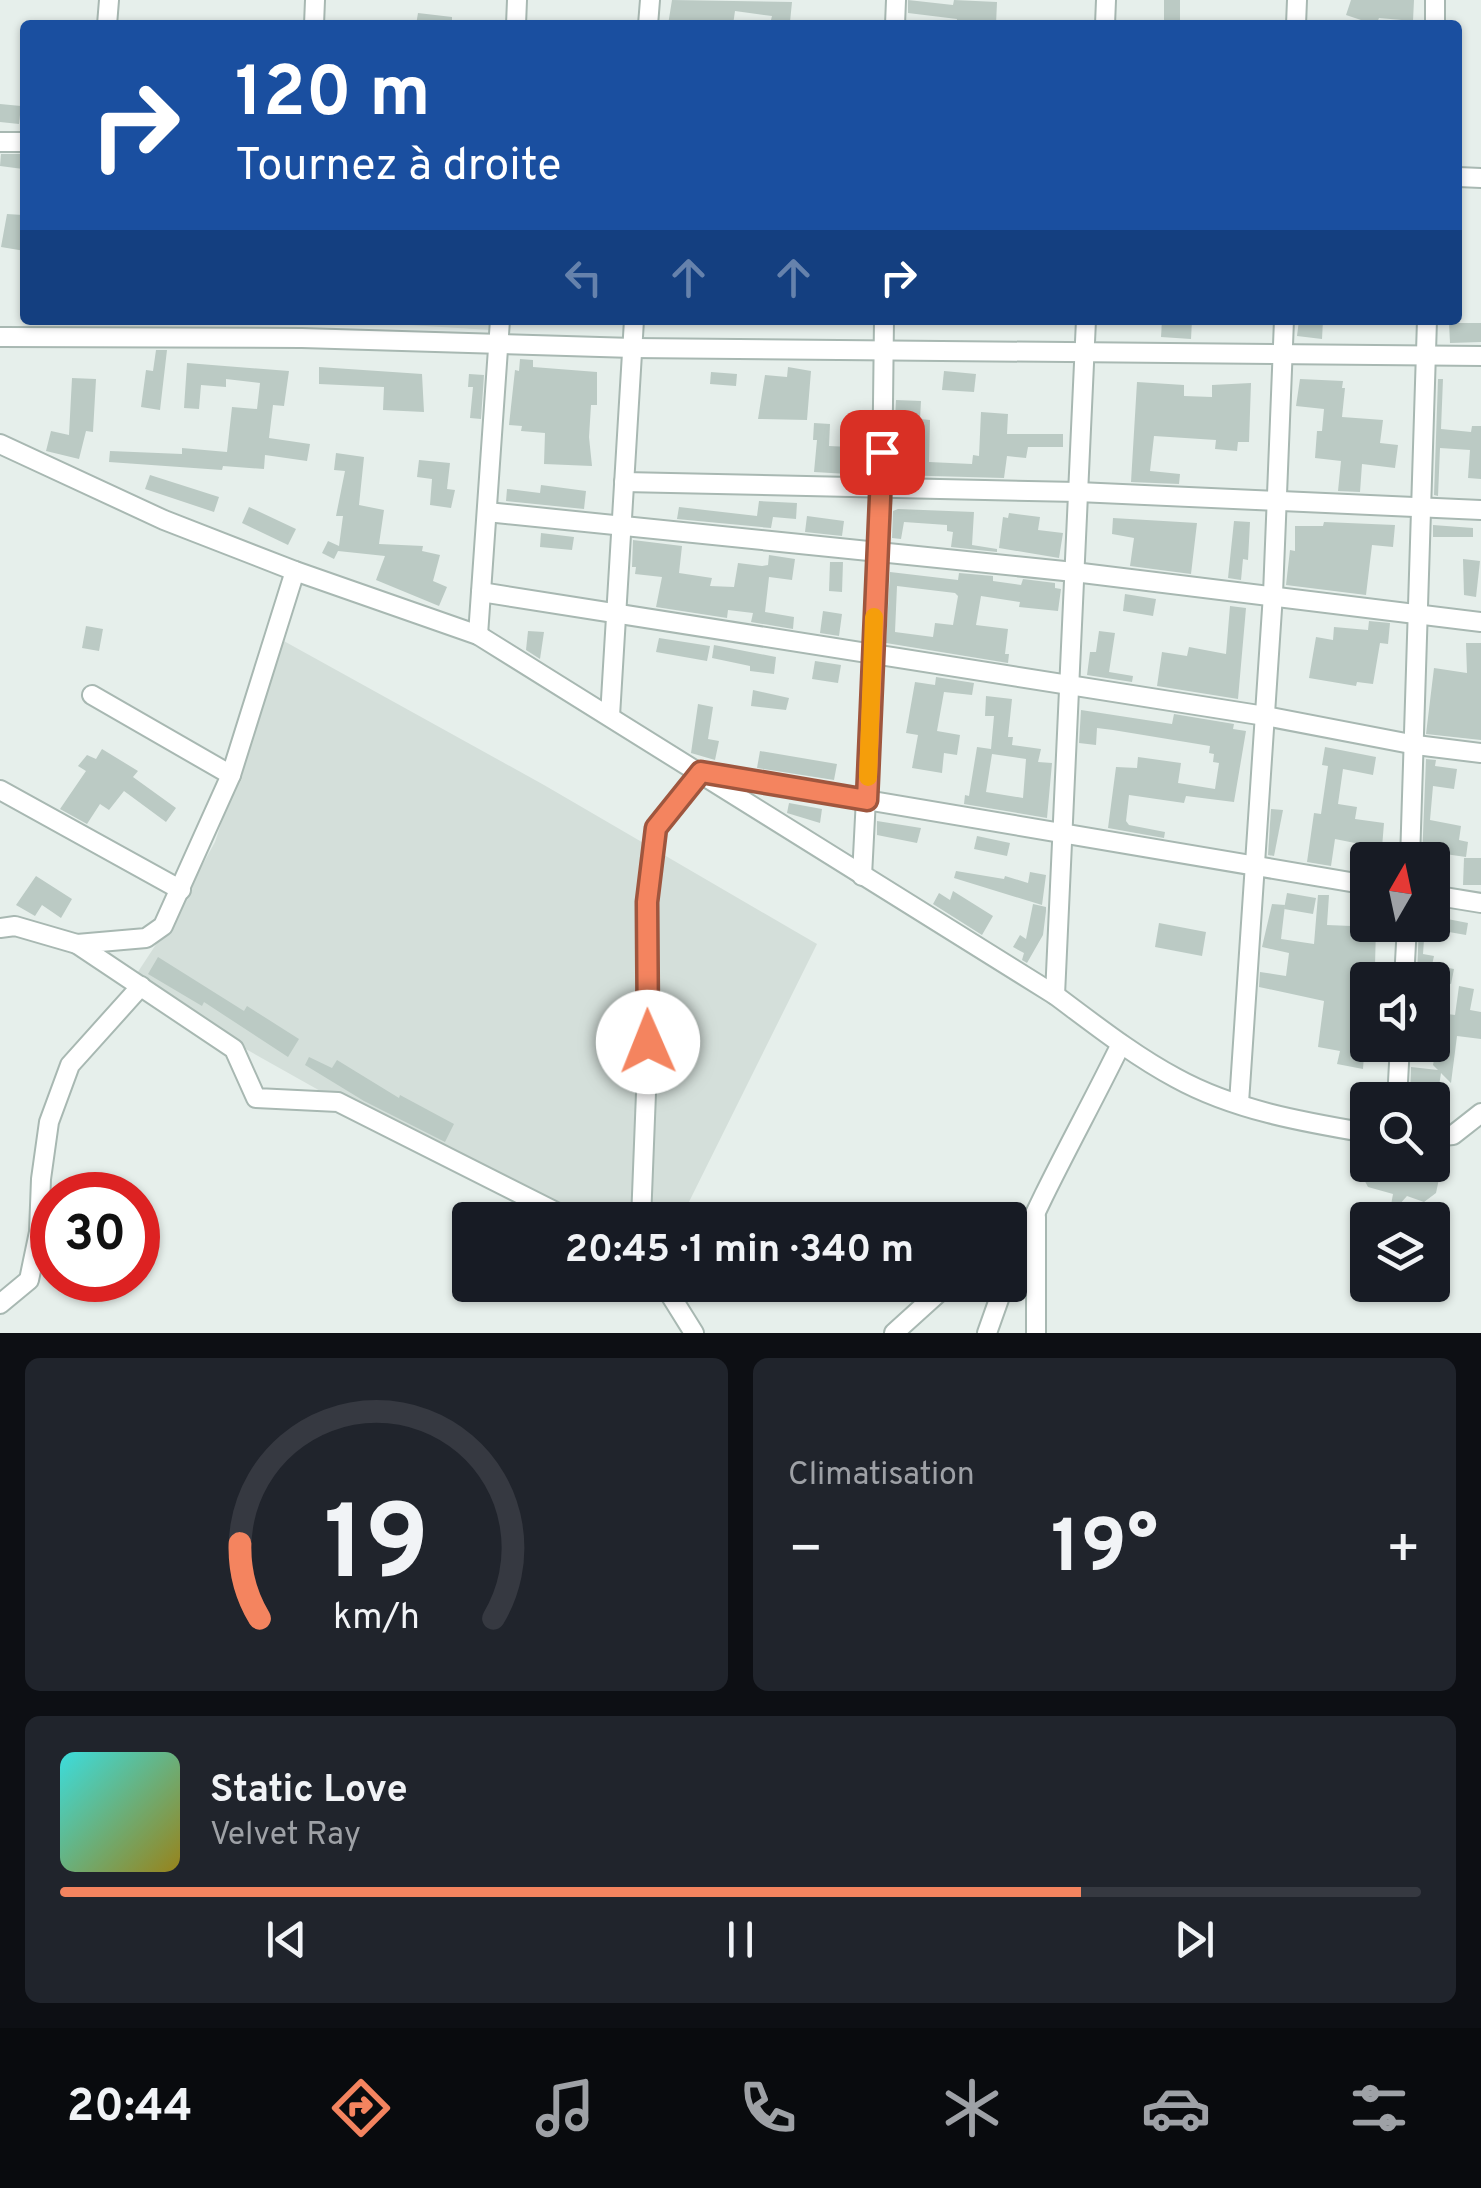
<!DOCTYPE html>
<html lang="fr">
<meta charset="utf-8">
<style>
body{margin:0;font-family:Overpass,sans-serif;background:#20242c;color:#f1f3f6;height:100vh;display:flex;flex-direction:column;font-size:38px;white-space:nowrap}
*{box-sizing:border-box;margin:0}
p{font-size:32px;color:#9ea1a6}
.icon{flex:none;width:55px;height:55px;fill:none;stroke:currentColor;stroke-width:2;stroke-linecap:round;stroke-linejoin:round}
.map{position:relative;height:1333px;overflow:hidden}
.side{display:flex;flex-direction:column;gap:25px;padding:25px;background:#0d0f14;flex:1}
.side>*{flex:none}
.guide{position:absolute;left:20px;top:20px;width:1442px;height:305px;border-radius:10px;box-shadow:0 2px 8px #0004;background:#1a4fa0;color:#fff;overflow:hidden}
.needle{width:65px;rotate:9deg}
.tools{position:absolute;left:1350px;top:842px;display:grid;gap:20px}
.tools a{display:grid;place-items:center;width:100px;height:100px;border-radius:10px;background:#171b24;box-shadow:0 2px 8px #0004;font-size:50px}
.speed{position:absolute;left:30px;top:1172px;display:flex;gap:20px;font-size:50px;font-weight:700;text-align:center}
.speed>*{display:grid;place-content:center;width:130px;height:130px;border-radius:50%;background:#171b24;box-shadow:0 2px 8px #0004;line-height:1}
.speed .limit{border:15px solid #d22;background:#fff;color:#111}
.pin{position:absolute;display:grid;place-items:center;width:85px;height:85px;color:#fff;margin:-42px;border-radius:20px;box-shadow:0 5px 15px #0006}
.me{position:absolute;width:110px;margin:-55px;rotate:359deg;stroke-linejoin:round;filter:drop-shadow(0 0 8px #0008)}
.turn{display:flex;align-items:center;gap:35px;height:210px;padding:0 50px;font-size:45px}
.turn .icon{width:130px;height:130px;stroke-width:2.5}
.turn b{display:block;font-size:70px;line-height:85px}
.lanes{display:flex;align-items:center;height:95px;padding:0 50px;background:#0003;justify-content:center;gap:50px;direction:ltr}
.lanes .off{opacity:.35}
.big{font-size:75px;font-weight:700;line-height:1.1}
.side .widget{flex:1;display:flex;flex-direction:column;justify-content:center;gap:15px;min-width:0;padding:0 35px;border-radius:15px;background:#20242c}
.side .dial{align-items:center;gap:0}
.dial svg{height:260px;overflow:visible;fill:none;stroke:#363941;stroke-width:7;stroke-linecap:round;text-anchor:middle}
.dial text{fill:#f1f3f6;stroke:none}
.song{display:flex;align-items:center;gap:30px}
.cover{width:120px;height:120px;border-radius:15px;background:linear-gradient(135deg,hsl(180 70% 55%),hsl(50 70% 35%))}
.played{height:10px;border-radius:5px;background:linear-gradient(90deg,#f4845f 75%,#363941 75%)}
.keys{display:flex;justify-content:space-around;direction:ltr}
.heat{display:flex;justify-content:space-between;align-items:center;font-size:55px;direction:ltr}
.side .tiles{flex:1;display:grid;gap:25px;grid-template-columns:1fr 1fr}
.widget:last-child{grid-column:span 2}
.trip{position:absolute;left:452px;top:1202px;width:575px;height:100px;border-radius:10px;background:#171b24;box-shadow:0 2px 8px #0004;font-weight:700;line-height:100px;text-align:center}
.dock{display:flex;height:160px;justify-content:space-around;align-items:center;background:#090b0e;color:#9ea1a6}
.dock .icon{width:70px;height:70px}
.dock .current{color:#f4845f}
.dock b{font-size:45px;color:#f1f3f6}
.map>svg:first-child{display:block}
.built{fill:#d4dfda}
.building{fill:#bbcac4;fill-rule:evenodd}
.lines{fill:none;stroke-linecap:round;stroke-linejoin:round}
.minor-casing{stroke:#a8b8b2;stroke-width:22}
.minor{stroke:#fff;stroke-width:18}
.route-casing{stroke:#9f563e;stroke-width:25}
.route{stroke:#f4845f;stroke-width:18}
.slow{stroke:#f59e0b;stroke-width:18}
</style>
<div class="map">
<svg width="1481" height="1333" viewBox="0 0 1481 1333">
<rect width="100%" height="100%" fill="#e6efeb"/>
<g class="built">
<polygon points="329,320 490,320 490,330"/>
<polygon points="282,640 544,785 817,944 680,1220 550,1220 130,984 172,920 215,842"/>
</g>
<g class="building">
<polygon points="672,0 792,2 790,22 771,20 772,16 735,11 733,25 668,25"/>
<polygon points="908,0 953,5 954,0 997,2 996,25 956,25 957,19 908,13"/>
<rect x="1164" y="0" width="16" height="24"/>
<polygon points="1351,0 1414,0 1413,21 1379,18 1376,25 1346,15"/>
<polygon points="418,13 452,17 452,25 416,25"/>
<polygon points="0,104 21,106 19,124 0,122"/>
<polygon points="1,154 25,154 23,169 0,166"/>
<polygon points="7,214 23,215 21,234 25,235 25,251 1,247"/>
<polygon points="1162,320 1192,320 1191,339 1161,337"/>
<polygon points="1299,320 1323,320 1322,339 1297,336"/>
<polygon points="1449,323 1481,323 1481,342 1450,343"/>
<polygon points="156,350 167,350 160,410 141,407 146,370 153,371"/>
<polygon points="520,359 533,360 533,367 597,372 597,405 591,405 589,437 592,466 544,464 545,433 521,431 522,426 509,425 515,370 519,371"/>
<polygon points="187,363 289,371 284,406 273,405 269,438 310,444 307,461 265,455 264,469 223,466 222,470 109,462 110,451 182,454 182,448 227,452 232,407 257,409 260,383 226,379 226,387 201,385 199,409 184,408"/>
<polygon points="319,367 422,374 424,412 383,410 384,387 319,384"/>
<polygon points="788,367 811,371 807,420 758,419 765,375 787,377"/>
<polygon points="944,371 976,374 974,392 942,390"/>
<polygon points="711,372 737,374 736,386 710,384"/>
<polygon points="469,374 484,375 481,419 470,418 473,387 468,387"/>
<polygon points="72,378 96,379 93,432 86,431 79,459 46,451 51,431 69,435"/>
<polygon points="1300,379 1343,381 1342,388 1345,388 1342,417 1383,420 1380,443 1398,445 1395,468 1362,464 1360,492 1338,491 1341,461 1315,458 1317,431 1322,431 1324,409 1296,406"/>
<polygon points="1438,379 1443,379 1441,429 1471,432 1472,426 1481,426 1481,479 1468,478 1470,450 1440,448 1438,496 1434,495"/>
<polygon points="1137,382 1184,385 1184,396 1212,397 1212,385 1251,383 1249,442 1238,442 1237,451 1215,449 1216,440 1154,436 1150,471 1180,474 1179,484 1131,482"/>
<polygon points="896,400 921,401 920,419 930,420 929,462 972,464 973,455 979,456 981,412 1008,414 1007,434 1063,434 1063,447 1028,447 1026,458 1007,456 1004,478 895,475 898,420 895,420"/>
<polygon points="814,423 830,424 829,446 850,447 848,474 814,472 817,440 813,440"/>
<polygon points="336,453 364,457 359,505 384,510 379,544 423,546 422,551 440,555 433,581 447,587 439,606 376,580 385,556 338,551 334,559 322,553 328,541 339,546 343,516 336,516 345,471 334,470"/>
<polygon points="419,460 450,463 447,489 455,490 451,508 430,505 432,479 417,477"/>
<polygon points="150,475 219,497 214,512 145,489"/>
<polygon points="541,485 586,491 584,509 506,501 507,489 540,493"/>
<polygon points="759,501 797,503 796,519 773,517 771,528 677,519 679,507 757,516"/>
<polygon points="249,507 296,529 288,545 242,523"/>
<polygon points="898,509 974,512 972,545 997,549 997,552 951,547 953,532 947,531 947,525 904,522 901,539 892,538 893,511"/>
<polygon points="1009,513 1040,517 1038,530 1063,533 1059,558 999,548 1003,517 1008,518"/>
<polygon points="807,516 844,521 842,536 805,532"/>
<polygon points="1113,518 1197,523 1191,574 1130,566 1134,538 1112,534"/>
<polygon points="1234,521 1250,522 1248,560 1243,559 1241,580 1228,578"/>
<polygon points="1324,522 1395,525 1393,547 1372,545 1366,595 1286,585 1290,550 1295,551 1295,526 1323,526"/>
<polygon points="1433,525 1473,528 1473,537 1433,537"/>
<polygon points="541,533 574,537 572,550 540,547"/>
<polygon points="633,540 682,546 679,573 712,578 710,586 734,587 738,563 762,566 768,565 769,555 795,559 792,580 769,577 765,612 794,617 793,629 751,622 753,613 728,610 727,618 656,607 662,577 635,574 636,567 632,567"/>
<polygon points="1463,559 1480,561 1476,597 1464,595"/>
<polygon points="830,562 843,562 842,592 829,591"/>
<path d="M890,572L958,580L959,573L993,576V581L1021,585L1023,579L1055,583V588L1061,589L1058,611L1019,607L1020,602L981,596L976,625L1008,629L1005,654H1009L1008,663L886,643ZM897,586L955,593L958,596L953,625L935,623L933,637L895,632Z"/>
<polygon points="1125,594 1156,599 1153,616 1123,611"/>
<polygon points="1230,606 1246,608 1238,699 1157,686 1162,652 1187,656 1189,647 1226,654"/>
<polygon points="823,611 842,614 839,636 820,633"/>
<polygon points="1369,621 1390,623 1388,644 1380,643 1373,684 1357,682 1356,686 1309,678 1316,637 1333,640 1334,627 1368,630"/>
<polygon points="86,626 103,629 99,651 82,648"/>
<polygon points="528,631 544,632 540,659 526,650"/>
<polygon points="1099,631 1115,633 1109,672 1133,676 1132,682 1087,675 1090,652 1096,652"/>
<polygon points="659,638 710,646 707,661 656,652"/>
<polygon points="1466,643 1481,643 1481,740 1426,734 1434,668 1467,673"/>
<polygon points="714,645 776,657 774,674 750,671 750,666 712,658"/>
<polygon points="815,661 841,665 838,683 812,679"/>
<polygon points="936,677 974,683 972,695 944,692 937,731 960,735 957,755 944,753 942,773 912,768 918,735 906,733 915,682 935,685"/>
<polygon points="753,690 789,698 786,710 751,706"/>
<path d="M986,696L1012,699L1008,737H1013L1012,745L1041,749L1038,762L1052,763L1047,818L964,804L965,795L969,796L977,747L991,749L994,716H985ZM992,754L1026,759L1023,798L986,792Z"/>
<polygon points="698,704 713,707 708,739 719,741 715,760 691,753"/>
<polygon points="1081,710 1172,724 1174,714 1234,724 1233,729 1246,731 1234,802 1186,796 1184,803 1129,795 1126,821 1129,825 1165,832 1164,838 1108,828 1116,767 1137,768 1138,757 1181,763 1178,783 1215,789 1219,763 1213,762 1214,754 1209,753 1210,746 1113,730 1097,728 1096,745 1079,743"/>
<polygon points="1325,747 1376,757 1373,775 1343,769 1338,804 1357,807 1355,819 1384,823 1381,860 1368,860 1368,872 1356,870 1360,844 1335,839 1331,866 1307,862 1314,813 1321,814 1328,766 1322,765"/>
<polygon points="102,749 138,771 133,777 176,808 166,822 124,791 109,810 100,804 87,824 60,809 86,771 78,766 87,755 96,759"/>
<polygon points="760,751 837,764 834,780 757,768"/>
<polygon points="1426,759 1436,760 1435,766 1457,769 1454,789 1433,786 1430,820 1461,826 1459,840 1468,842 1466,857 1438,853 1437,860 1422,860"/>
<polygon points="789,803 822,809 820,823 787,813"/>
<polygon points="1271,809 1283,810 1274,856 1268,855"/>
<polygon points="877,821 921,828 917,843 877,835"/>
<polygon points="977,836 1010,843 1007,856 974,849"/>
<polygon points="1464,858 1481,858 1481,885 1463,885"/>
<polygon points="956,871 1004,879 1005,876 1028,883 1030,872 1046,875 1042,905 954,878"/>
<polygon points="36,876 72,899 61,918 42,905 35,916 16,905"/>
<polygon points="953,891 993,916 982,935 933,904 939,893 950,900"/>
<polygon points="1287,893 1316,898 1313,914 1284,909"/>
<polygon points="1318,895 1329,895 1327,925 1376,927 1375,966 1368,965 1362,1001 1368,1002 1363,1069 1337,1064 1340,1051 1318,1047 1324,1001 1259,987 1260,972 1286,976 1289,953 1262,947 1272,904 1285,905 1281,939 1314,944"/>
<polygon points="1033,904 1046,907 1046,911 1043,935 1027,963 1022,960 1024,953 1013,947 1020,935 1026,939"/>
<polygon points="1432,916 1468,923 1466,935 1432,929"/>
<polygon points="1159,923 1206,932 1202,956 1155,947"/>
<polygon points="1419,925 1425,925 1423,954 1434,956 1432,965 1454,969 1451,984 1417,975"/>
<polygon points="158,957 244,1011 247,1006 299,1039 288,1057 204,1002 202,1006 148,974"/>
<polygon points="1459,986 1474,989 1470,1010 1481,1012 1481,1039 1457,1036 1451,1083 1441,1073 1439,1086 1428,1085 1425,1100 1410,1100 1411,1067 1438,1070 1433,1065 1438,1039 1432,1038 1432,1012 1455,1015"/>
<polygon points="309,1057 332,1068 337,1060 399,1098 400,1095 454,1124 445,1142 364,1101 305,1065"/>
<polygon points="1368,1153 1368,1165 1435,1165 1440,1174 1436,1193 1424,1202 1407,1196 1389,1216 1393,1194 1368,1187 1351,1155"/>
</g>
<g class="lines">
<defs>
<g id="minor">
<polyline points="107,25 109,0"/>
<polyline points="314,25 315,0"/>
<polyline points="516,25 517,0"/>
<polyline points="648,25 650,0"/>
<polyline points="895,25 896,0"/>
<polyline points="1105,25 1106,0"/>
<polyline points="1296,25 1297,0"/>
<polyline points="1435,25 1435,0"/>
<polyline points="0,142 25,142"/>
<polyline points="1458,177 1481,178"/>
<polyline points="0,337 302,338 633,348 1481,356"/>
<path d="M0,444L164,520L295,571L478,635L1055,995C1094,1024 1133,1055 1176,1078C1234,1110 1303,1122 1368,1133"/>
<polyline points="624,482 1078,492 1481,510"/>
<polyline points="487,512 1074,572 1481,622"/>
<polyline points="295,571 231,775 163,926 146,938 77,944 234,1049 256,1098 338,1102 572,1220"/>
<polyline points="481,592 1265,716 1416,745 1481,753"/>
<polyline points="478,635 500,320"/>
<polyline points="92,695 231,775"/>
<polyline points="610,716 634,320"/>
<polyline points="0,790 181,890"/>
<polyline points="1410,860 1427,320"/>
<polyline points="862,876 882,486 884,320"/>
<polyline points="1432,895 1481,903"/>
<polyline points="0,928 15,926 77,944"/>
<polyline points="1404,980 1407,925"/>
<polyline points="1055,995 1086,320"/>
<polyline points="1397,1100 1400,1045"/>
<polyline points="1239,1103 1273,594 1284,320"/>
<polyline points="1432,1137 1453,1135 1481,1113"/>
<polyline points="1036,1217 1036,1333"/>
<polyline points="641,1220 648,1042 647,902 656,828 701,772 1368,885"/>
<path d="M1010,1270C1042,1192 1084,1120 1121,1044"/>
<polyline points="664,1285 694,1333"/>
<polyline points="0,1304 29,1280 39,1232 41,1179 49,1122 70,1065 141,986"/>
<polyline points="894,1333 947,1285"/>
<polyline points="987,1333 1004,1285"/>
</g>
</defs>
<use href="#minor" class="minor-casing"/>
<use href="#minor" class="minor"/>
</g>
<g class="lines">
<defs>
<polyline id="route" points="648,1042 647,902 656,828 701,772 867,800 882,452"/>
</defs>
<use href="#route" class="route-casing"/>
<use href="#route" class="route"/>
<polyline class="slow" points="868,777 874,617"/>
</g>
</svg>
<div class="tools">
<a><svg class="needle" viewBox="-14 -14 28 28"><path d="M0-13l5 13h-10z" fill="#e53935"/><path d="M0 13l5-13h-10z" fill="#9ea1a6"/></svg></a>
<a><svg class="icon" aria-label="sound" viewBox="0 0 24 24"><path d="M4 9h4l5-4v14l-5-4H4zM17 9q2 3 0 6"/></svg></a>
<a><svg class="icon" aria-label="search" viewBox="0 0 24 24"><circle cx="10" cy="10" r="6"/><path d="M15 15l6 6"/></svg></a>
<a><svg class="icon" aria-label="layers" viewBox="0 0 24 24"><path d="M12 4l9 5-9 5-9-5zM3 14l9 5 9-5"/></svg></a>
</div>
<div class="speed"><div class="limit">30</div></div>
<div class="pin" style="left:882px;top:452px;background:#d93025"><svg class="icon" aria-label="arrive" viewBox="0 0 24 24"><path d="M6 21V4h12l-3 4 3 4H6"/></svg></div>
<svg class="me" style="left:648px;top:1042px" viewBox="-20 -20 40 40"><circle r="19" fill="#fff"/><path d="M0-13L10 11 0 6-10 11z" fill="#f4845f"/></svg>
<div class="trip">20:45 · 1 min · 340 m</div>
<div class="guide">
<div class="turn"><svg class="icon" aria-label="right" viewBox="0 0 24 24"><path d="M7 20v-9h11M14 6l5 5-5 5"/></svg><div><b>120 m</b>Tournez à droite</div></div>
<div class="lanes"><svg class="icon off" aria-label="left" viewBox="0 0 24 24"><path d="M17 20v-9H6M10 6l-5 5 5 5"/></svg><svg class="icon off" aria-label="ahead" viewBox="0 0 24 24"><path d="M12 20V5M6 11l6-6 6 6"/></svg><svg class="icon off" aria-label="ahead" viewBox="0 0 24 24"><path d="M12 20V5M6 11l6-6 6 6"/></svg><svg class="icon" aria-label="right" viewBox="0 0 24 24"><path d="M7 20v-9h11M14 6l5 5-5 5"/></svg></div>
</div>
</div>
<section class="side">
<div class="tiles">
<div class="widget dial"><svg viewBox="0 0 100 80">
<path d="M14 69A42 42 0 1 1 86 69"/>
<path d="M14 69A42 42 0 0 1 8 46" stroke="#f4845f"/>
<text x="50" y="56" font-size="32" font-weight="700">19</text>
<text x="50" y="72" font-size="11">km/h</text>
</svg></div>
<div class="widget"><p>Climatisation</p>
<div class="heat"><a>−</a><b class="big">19°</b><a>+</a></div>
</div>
<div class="widget">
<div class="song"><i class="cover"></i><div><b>Static Love</b><p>Velvet Ray</p></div></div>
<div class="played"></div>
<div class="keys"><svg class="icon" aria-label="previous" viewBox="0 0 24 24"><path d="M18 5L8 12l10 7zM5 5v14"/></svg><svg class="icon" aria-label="pause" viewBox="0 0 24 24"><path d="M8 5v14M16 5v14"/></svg><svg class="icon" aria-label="next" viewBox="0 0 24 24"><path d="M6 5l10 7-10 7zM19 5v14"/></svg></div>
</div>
</div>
</section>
<nav class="dock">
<b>20:44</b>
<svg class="icon current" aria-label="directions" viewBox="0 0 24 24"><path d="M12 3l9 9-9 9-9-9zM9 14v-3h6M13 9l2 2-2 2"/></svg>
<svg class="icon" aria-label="music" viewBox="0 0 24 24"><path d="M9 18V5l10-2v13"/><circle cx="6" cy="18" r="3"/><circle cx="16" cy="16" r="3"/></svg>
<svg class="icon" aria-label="phone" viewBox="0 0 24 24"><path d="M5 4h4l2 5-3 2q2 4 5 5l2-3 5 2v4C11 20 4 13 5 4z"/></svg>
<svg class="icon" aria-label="climate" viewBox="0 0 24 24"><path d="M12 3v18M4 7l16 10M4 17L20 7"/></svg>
<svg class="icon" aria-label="car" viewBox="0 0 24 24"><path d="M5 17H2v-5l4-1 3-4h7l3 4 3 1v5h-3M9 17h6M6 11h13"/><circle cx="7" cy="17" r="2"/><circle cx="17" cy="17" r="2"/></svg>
<svg class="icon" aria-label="filters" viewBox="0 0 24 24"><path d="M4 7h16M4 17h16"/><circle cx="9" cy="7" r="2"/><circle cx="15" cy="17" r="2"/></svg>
</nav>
